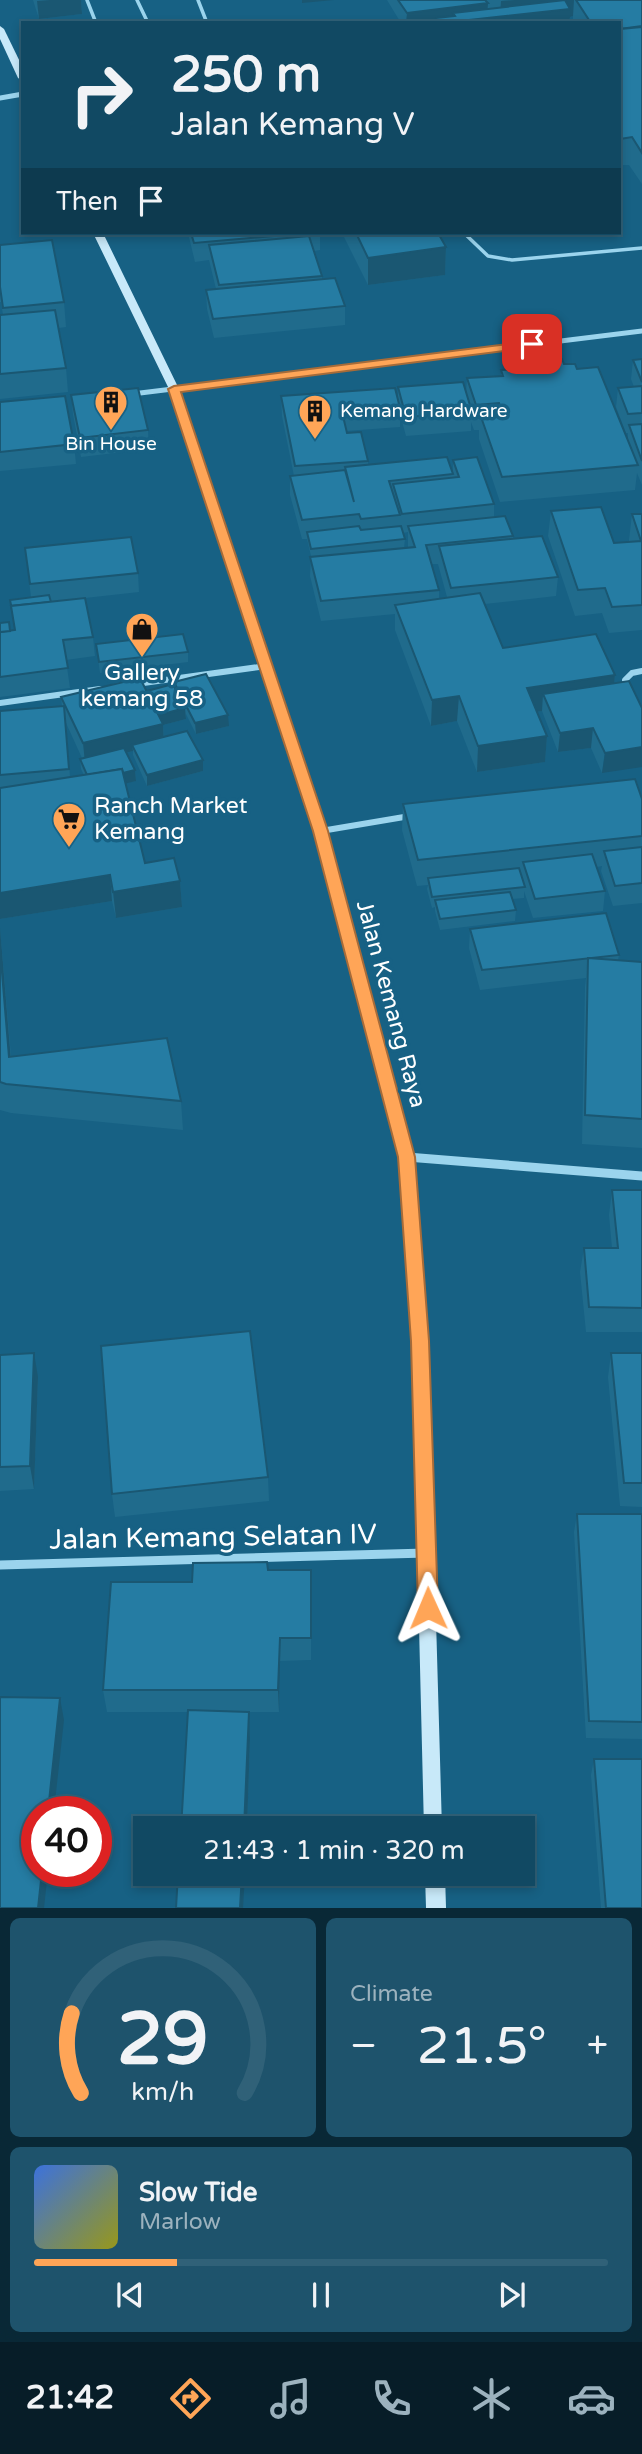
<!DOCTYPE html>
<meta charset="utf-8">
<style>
body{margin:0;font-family:"Varela Round",sans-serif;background:#1e536c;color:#f1f3f6;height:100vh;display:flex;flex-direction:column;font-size:26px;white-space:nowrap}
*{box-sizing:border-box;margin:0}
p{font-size:23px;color:#9cb2be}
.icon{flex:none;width:38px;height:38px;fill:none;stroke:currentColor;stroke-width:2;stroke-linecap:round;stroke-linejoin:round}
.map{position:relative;height:1908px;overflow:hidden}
.drawer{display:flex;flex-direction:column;gap:10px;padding:10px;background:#092836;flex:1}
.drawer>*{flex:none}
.guide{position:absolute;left:21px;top:21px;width:600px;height:214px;border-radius:0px;box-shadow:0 4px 10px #0003,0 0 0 2px #306178;background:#114963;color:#f1f3f6;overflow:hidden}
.speed{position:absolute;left:21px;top:1796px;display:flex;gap:14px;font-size:35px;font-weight:700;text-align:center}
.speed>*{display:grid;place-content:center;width:91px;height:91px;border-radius:50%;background:#114963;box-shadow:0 4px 10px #0003,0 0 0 2px #306178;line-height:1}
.speed .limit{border:10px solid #d22;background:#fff;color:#111}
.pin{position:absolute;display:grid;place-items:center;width:60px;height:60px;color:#fff;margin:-30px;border-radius:14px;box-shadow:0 4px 10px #0006}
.me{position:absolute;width:77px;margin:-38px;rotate:359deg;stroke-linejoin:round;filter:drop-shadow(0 0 5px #0008)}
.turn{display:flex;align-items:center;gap:24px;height:147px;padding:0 35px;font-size:32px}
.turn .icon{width:91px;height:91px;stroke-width:2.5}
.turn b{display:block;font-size:49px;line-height:60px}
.then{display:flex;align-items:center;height:66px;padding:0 35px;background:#0003;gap:14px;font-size:26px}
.big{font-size:52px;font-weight:600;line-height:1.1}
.drawer .widget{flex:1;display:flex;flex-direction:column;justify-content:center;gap:10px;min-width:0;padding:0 24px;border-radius:10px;background:#1e536c}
.drawer .dial{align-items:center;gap:0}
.dial svg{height:182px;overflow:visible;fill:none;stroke:#306178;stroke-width:7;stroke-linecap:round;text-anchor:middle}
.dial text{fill:#f1f3f6;stroke:none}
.song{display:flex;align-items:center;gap:21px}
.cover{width:84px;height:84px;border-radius:10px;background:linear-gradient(135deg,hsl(220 70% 55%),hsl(60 70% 35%))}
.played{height:7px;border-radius:4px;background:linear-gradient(90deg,#ffa557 25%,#306178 25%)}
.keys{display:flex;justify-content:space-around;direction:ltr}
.heat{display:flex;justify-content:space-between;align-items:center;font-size:38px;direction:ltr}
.drawer .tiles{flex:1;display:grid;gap:10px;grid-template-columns:1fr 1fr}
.widget:last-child{grid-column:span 2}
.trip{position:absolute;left:133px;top:1816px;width:402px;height:70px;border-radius:0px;background:#114963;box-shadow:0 4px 10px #0003,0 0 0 2px #306178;font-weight:600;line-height:70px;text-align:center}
.tabs{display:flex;height:112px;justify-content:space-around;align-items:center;background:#071d28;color:#9cb2be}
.tabs .icon{width:49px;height:49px}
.tabs .selected{color:#ffa557}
.tabs b{font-size:32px;color:#f1f3f6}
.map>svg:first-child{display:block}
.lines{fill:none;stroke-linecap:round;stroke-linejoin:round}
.lane{stroke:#9bd4ed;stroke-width:3.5}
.street-far2{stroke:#9bd4ed;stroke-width:5}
.street-far1{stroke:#9bd4ed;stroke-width:6}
.street{stroke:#9bd4ed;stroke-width:9}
.secondary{fill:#c8e9f9;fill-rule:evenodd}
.wall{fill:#206b8c;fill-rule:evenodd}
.shaded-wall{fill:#1a5772}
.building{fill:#257ca3;stroke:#1a5772;stroke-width:2}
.route{fill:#ffa557;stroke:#a66b39;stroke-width:2}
.labels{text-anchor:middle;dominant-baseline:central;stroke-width:7;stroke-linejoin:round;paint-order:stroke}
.far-poi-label{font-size:19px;fill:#fff;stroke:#176184;text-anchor:start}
.poi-label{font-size:23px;fill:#fff;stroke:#176184}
.street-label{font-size:23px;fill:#fff;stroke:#176184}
.near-street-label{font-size:28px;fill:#fff;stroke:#176184}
</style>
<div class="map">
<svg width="642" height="1908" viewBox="0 0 642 1908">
<rect width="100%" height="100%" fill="#176184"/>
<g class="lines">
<g class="lane">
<polyline points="87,0 96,23"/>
<polyline points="137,0 148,23"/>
<polyline points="198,0 207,23"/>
<polyline points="464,233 488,256 512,260 642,248"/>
</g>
<g class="street-far2">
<polyline points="0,98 23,94"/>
<polyline points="132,394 642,331"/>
</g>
<g class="street-far1">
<polyline points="136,684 266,666"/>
<polyline points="628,689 625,680 632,673 642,671"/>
<polyline points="0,703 100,689"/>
<polyline points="321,831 410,816"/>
</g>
<g class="street">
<polyline points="407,1157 642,1176"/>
<polyline points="0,1565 426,1553"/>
</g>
<g class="secondary">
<polygon points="0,26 4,29 23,68 23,81 18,78 0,39"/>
<polygon points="93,233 103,233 179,389 328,831 414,1157 428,1341 442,1829 424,1829 412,1341 398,1157 314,831 169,389"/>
<polygon points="425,1874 445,1874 446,1908 426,1908"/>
</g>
</g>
<g class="wall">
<polygon points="33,0 81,0 82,14 39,19"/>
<polygon points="387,0 642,0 642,184 629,165 620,165 620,23 574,23 573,20 573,16 570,17 569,23 401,23"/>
<polygon points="188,233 320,233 320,250 314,251 322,276 322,279 345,306 345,325 214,338 207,309 206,290 216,289 209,260 195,262"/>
<polygon points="342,233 438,233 446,247 445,275 368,285"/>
<polygon points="0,245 64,302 66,327 59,328 66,368 68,392 0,399 0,312 0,315 3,315 1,302 0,302"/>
<path d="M642,359V485L637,473L635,490L500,502L479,439V430H474L471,422V431L406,436L400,414V427L346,431L368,461V465L453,473V460L494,504V518L513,536V539L558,577L556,596L485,604L503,648L615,675L602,773L591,748L558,752L542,711L537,712L547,736L545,762L477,772L457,721L431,726L395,630V614L321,621L310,576L311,556L307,539H302L290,495V476H294L282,416L281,396L398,400V387L466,393L467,378L501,376V370L515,369L516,363L564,364L577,369L628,439V433H626L616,407L618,388L634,387L631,379L633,360ZM408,532V547L404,548L405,539L403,533ZM432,564H438L447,597L439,599V590Z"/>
<polygon points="71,395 148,430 149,449 81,457 73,414"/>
<polygon points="0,402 74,444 76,464 0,471"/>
<polygon points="551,511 614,543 629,542 629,540 632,514 642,514 642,630 609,633 602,613 575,616 548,536"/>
<polygon points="25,548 138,573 139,592 85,598 93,637 95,656 66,660 70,688 0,697 0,623 10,631 14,630 31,597"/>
<polygon points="96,644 188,652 188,662 100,673"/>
<path d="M174,682L229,726L196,734L186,714V719L163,725L164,737L203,771L147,786L133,755V751L126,753L135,770L136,781L125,783L145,863L180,881L182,907L116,918L112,901L0,919V711L62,706L61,697L147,691L174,687ZM66,723L82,758L80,759L81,769L84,775L70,777Z"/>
<polygon points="642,799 642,903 613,906 601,871 602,866 597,867 605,891 603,911 533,918 524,891 524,898 512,899 516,910 515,921 440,930 435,911 435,907 432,908 427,889 428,885 417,886 402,830 403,804"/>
<polygon points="0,928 11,1056 181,1101 183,1130 11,1113 0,1110"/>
<polygon points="470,929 619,955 618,960 642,962 642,1148 582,1144 585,987 586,978 480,990 469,948"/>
<polygon points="612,1190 642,1190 642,1332 586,1332 580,1272 584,1248 612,1248 609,1215"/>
<polygon points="611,1353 642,1353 642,1507 620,1506 608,1377"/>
<polygon points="0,1355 38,1377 34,1489 0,1491"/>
<polygon points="268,1477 269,1501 115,1517 112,1494"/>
<polygon points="577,1514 642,1514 642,1739 586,1738 574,1532"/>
<polygon points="268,1570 311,1570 311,1660 280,1661 279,1712 249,1712 250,1739 247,1829 181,1829 188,1712 107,1712 103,1690 192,1582"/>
<polygon points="594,1759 642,1908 601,1908 591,1775"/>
</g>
<g class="shaded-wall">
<polygon points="50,0 81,0 82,14 39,19 37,1"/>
<polygon points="302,0 334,0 302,3"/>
<polygon points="515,0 574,0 573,16 570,17 569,23 455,23 455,16 453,13 453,23 436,18 436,23 406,23 407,13 488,3 487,18 500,17 501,1"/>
<polygon points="446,247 445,275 368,285 368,258"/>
<polygon points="615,675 612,701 543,694 542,711 524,714 527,688"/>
<polygon points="459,696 457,721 431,726 432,700"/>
<polygon points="185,708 186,719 163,725 164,743 132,745 133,751 85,763 83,743 156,716"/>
<polygon points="228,715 229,726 196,734 195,723"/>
<polygon points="593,728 591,748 558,752 560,733"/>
<polygon points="547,736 545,762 477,772 478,746"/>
<polygon points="642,747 642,767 602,773 605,753"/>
<polygon points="203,760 203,771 147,786 147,775"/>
<polygon points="135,770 136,781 91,792 90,781"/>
<polygon points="110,875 112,901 0,919 0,893"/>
<polygon points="180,881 182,907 116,918 113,892"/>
<polygon points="0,928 13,1086 9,1057 0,948"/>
<polygon points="34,1353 38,1377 34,1489 30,1466"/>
<polygon points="280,1638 280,1661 279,1712 278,1690"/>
<polygon points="60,1698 64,1720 54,1811 48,1811"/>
<polygon points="249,1712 250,1739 247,1829 244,1829"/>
<polygon points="42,1871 48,1871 44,1908 38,1908"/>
<polygon points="242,1874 245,1874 243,1908 240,1908"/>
</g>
<g class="building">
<polygon points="398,0 485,0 488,3 407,13"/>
<polygon points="565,0 570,9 468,20 469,23 439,23 436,18 455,16 453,13"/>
<polygon points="576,0 642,0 642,26 620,29 620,23 591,23"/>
<polygon points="642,27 642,153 632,137 620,139 620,29"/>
<polygon points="191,233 308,233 194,243"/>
<polygon points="356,233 438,233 446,247 368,258"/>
<polygon points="309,236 322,276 219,285 209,245"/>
<polygon points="52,240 64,302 3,308 0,287 0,245"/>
<polygon points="335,278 345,306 213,319 206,290"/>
<polygon points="55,310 66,368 0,374 0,315"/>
<polygon points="562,359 564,364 575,364 577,369 598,367 638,465 502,477 480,414 502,412 499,403 476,405 467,378 503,376 501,370 517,369 516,363"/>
<polygon points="642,359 642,382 633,360"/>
<polygon points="463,382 472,412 406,417 398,387"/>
<polygon points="642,386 642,413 628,414 618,388"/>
<polygon points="138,388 148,430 80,438 71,395"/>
<polygon points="395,388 400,408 342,412 347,433 361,432 368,461 295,466 281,396"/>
<polygon points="65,396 74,444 0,452 0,402"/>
<polygon points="642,424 642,461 629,425"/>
<polygon points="447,457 453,474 389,481 400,515 361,519 359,514 302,520 290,476 345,470 354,502 345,467"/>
<polygon points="477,457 494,504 402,514 393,484 459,477 453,460"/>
<polygon points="601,507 614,543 641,541 632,514 642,514 642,605 612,607 605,588 578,590 551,511"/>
<polygon points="505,516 513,536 426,545 439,590 321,601 310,557 415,547 408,526"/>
<polygon points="359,526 361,530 401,526 405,539 311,549 307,532"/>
<polygon points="542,536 558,577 451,588 439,546"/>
<polygon points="131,537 138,573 30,584 25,548"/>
<polygon points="480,593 503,648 596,634 615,675 527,688 547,736 478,746 459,696 432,700 395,605"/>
<polygon points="49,595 51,602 11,606 12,610 10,600"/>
<polygon points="85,598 93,637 63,640 68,668 0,677 0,632 15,630 11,606"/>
<polygon points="9,622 10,631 0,632 0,623"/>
<polygon points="183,634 188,652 99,662 96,644"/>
<polygon points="206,674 228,715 195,723 174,682"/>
<polygon points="140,678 163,724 83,743 61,697"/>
<polygon points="629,681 642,708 642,747 605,753 593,728 560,733 543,694"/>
<polygon points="173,684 185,708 159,715 147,691"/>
<polygon points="64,706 69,769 0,775 0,711"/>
<polygon points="187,731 203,760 147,775 132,745"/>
<polygon points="124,748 135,770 123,773 122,769 87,775 80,759"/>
<polygon points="122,769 145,863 174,858 180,881 113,892 110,875 0,893 0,788"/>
<polygon points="635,779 642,799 642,836 418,860 403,804"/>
<polygon points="642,847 642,883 615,886 604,851"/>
<polygon points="592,854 605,891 535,899 523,862"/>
<polygon points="519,868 525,887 432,897 428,878"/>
<polygon points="510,892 516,910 440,919 435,900"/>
<polygon points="606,913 619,955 482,970 470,929"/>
<polygon points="0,948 9,1057 167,1038 181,1101 6,1084 0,1082"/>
<polygon points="588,958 642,962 642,1119 585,1115"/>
<polygon points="612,1190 642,1190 642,1308 589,1307 584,1248 618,1248"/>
<polygon points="250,1331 268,1477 112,1494 101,1346"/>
<polygon points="34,1353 30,1466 0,1467 0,1355"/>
<polygon points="611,1353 642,1353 642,1483 624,1483"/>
<polygon points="577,1514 642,1514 642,1722 589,1721"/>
<polygon points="267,1562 268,1570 311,1570 311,1638 280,1638 278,1690 103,1690 111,1582 192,1582 193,1563"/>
<polygon points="0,1697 60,1698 48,1811 37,1811 37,1871 42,1871 38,1908 0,1908"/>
<polygon points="188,1710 249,1712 244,1829 181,1829"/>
<polygon points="594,1759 642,1759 642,1908 606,1908"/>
<polygon points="178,1874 242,1874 240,1908 176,1908"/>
</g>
<polygon class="route" points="532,341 536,342 536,347 181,392 328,831 415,1157 429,1341 438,1608 435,1615 428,1617 421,1615 418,1608 411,1341 398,1157 313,831 168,389 174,386"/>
<defs>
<symbol id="building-pin" viewBox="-11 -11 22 30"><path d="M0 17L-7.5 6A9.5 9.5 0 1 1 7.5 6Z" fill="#ffa557" stroke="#176184"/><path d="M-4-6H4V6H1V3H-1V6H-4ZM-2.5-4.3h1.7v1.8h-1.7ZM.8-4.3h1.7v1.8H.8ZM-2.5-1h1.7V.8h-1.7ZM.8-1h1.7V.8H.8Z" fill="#111"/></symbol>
<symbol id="shop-pin" viewBox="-11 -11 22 30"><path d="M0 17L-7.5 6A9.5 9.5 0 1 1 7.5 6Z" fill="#ffa557" stroke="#176184"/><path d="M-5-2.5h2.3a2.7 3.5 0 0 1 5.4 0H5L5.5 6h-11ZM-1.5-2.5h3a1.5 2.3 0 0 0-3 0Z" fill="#111"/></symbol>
<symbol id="supermarket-pin" viewBox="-11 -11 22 30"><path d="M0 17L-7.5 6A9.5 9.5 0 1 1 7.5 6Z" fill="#ffa557" stroke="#176184"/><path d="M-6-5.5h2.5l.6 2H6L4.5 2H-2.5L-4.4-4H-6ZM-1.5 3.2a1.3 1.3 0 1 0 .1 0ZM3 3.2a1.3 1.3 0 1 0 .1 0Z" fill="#111"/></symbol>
</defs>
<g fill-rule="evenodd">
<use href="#building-pin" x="92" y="383" width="38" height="52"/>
<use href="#building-pin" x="296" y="392" width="38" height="52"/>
<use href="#shop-pin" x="123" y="610" width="38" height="52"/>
<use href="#supermarket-pin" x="50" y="800" width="38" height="52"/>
</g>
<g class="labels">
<g class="far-poi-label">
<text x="340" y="411">Kemang Hardware</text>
<text x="111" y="444" text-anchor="middle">Bin House</text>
</g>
<g class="poi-label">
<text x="142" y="673">Gallery<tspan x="142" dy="26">kemang 58</tspan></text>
<text x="94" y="806" text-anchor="start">Ranch Market<tspan x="94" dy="26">Kemang</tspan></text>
</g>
<g class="street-label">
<text transform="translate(391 1004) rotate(75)">Jalan Kemang Raya</text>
</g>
<g class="near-street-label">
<text transform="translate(213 1537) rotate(-1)">Jalan Kemang Selatan IV</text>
</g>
</g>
</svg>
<div class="speed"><div class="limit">40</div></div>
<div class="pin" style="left:532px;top:344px;background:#d93025"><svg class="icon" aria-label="arrive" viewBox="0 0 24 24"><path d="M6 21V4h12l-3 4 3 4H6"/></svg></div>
<svg class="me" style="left:428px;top:1608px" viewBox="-20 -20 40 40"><path d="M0-17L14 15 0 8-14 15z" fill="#ffa557" stroke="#fff" stroke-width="4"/></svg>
<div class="trip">21:43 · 1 min · 320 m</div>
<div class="guide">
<div class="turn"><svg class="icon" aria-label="right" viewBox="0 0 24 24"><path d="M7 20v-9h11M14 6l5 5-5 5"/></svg><div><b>250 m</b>Jalan Kemang V</div></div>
<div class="then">Then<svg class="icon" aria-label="arrive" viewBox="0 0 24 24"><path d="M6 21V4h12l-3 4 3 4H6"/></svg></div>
</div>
</div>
<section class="drawer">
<div class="tiles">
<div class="widget dial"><svg viewBox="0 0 100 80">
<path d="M14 69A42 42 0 1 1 86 69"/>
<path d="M14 69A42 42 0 0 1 10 34" stroke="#ffa557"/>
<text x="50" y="56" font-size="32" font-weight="700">29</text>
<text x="50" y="72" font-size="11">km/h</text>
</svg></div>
<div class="widget"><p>Climate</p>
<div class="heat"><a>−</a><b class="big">21.5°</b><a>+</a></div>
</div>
<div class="widget">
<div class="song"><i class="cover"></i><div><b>Slow Tide</b><p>Marlow</p></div></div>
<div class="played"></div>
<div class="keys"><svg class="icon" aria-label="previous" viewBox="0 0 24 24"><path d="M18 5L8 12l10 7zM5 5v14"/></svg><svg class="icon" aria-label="pause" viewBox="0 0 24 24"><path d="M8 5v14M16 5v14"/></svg><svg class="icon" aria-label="next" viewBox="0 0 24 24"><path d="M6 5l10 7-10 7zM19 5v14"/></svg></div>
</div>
</div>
</section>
<nav class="tabs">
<b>21:42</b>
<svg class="icon selected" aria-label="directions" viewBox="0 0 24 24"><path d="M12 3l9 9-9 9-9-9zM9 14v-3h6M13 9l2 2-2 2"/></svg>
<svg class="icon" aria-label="music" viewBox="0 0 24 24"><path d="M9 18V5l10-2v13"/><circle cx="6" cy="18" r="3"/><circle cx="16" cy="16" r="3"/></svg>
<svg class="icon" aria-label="phone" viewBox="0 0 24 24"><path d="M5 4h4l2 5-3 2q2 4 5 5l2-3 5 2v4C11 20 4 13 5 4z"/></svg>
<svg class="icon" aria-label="climate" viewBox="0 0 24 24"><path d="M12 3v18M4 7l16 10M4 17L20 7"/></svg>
<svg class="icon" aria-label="car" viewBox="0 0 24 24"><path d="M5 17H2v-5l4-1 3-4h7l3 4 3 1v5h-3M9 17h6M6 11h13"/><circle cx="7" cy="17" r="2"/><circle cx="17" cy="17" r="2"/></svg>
</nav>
